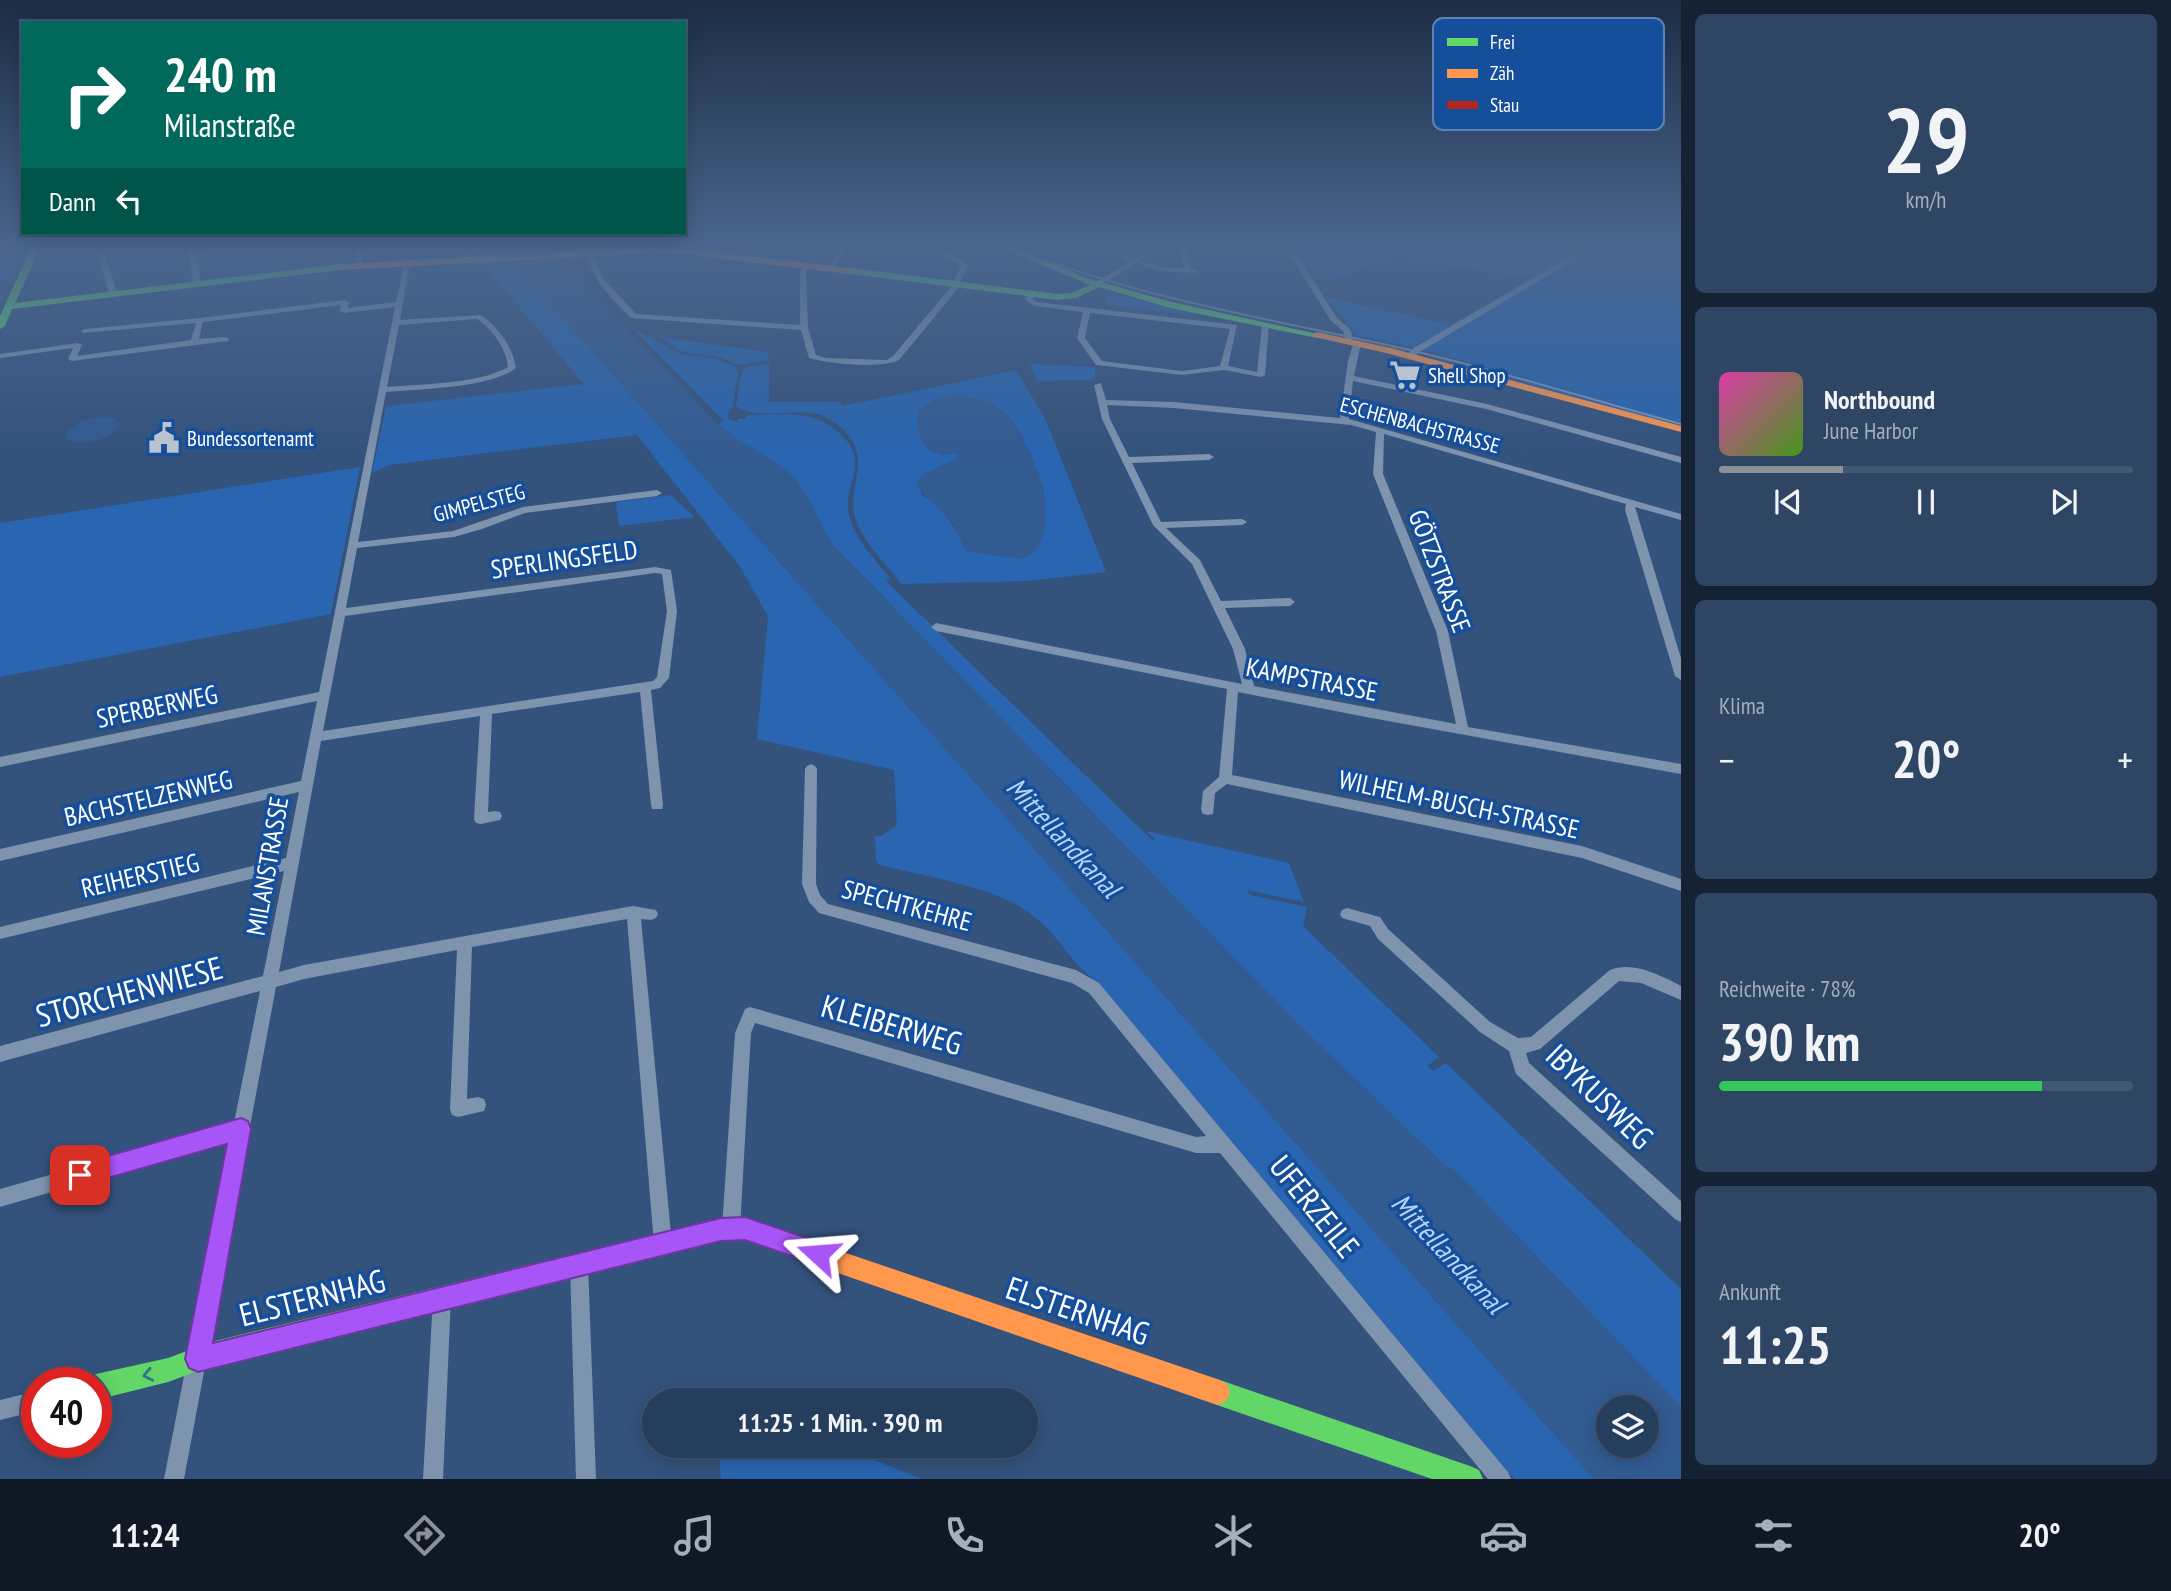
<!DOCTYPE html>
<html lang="de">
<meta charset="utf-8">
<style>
body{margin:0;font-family:"PT Sans Narrow",sans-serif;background:#2e4563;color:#f1f3f6;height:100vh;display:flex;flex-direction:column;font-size:26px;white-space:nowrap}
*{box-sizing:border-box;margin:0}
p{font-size:23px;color:#a4aebc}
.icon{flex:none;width:38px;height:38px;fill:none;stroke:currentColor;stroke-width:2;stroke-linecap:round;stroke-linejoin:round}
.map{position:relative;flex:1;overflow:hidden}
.side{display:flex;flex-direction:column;gap:14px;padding:14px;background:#152233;width:490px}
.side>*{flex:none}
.top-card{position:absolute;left:21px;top:21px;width:665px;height:214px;border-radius:0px;box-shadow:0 4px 18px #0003,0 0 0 2px #425772;background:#00695c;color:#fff;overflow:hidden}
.controls{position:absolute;left:1596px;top:1395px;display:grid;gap:14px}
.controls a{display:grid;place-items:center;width:63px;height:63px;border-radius:50%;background:#263e5d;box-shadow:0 4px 18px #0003,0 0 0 2px #425772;font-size:35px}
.speed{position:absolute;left:21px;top:1367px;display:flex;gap:14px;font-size:35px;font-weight:700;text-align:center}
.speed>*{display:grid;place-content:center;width:91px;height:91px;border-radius:50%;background:#263e5d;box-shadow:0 4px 18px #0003,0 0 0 2px #425772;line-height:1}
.speed .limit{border:10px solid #d22;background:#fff;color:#111}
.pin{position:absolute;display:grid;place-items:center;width:60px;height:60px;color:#fff;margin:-30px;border-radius:14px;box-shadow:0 4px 10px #0006}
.me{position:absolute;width:77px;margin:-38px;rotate:289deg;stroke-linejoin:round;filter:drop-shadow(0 0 5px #0008)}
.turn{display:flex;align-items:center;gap:24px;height:147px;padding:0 28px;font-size:32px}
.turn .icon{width:91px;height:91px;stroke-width:2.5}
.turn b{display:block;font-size:49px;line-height:60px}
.then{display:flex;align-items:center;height:66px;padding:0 28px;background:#0003;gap:14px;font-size:26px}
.big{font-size:52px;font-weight:700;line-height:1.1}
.side .tile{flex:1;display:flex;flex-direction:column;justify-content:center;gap:10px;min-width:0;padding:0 24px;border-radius:10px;background:#2e4563}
.side .dial{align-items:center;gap:0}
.dial b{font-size:91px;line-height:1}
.song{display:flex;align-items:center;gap:21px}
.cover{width:84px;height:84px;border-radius:10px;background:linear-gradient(135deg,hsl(320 70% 55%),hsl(100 70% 35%))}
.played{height:7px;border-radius:4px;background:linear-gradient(90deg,#8c9099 30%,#425772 30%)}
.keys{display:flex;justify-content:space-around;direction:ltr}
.heat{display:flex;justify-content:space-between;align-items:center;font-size:38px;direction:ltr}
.charge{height:10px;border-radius:5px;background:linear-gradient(90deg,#34c759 78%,#425772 0)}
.trip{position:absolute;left:642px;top:1388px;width:396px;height:70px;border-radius:35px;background:#263e5d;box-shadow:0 4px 18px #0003,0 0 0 2px #425772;font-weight:700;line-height:70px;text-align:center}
.tabs{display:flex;height:112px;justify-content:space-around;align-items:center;background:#0f1925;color:#a4aebc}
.tabs .icon{width:49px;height:49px}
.tabs .active{color:#8c9099}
.tabs b{font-size:32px;color:#f1f3f6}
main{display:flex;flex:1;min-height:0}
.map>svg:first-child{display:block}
.green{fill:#2965b0;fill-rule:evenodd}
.water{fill:#325b92;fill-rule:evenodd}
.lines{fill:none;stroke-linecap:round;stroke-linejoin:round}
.street{fill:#7e93ae;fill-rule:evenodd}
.fast{fill:#63d668;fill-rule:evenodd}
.slow{fill:#ff974d;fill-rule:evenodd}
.jam{fill:#b3261e;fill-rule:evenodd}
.tram{stroke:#7e92ad;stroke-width:2}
.oneway{stroke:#2c778b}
.route{fill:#a855f7;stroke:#6d37a1;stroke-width:2}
.labels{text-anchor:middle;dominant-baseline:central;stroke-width:7;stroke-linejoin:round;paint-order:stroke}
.far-poi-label{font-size:21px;fill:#fff;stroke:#154e9a;text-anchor:start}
.far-street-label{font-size:21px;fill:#fff;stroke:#154e9a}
.street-label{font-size:26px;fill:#fff;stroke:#154e9a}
.water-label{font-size:28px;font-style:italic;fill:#b7d4f9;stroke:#154e9a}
.near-street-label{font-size:32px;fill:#fff;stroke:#154e9a}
.key{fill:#154e9a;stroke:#5b83b8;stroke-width:2}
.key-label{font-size:19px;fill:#fff}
</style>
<main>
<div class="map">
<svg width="1681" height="1479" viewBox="0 0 1681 1479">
<rect width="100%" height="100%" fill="#33527c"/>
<g class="green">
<polygon points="24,248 8,281 0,282 0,255"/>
<path d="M469,248H498L521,271L1594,1479H1514L1099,983C1072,965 1060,938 1036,918C1000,887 927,877 880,865L876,861L875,836H881L897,825L894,770L757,739L768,616L740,567L637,435L389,465L372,473L386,406L584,384Z"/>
<polygon points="1294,248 1681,248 1681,427 1431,357 1433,354 1607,400 1412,347 1356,335 1325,297 1450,325 1531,278 1395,258 1329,280 1324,272 1310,272"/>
<polygon points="1113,294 1183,312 1184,314 1105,304 1106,297"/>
<path d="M631,327L682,355L714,358L736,367L738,373L732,409H729L728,419L737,422L738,419H746L747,415C783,415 817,408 844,438C850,444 855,452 855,462C856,478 846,492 848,510C852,537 874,558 890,578L886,581L1152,840L1155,839L1146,831L1289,863L1304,902L1246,890L1251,895L1307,907L1303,926L1439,1057L1427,1066L1433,1071L1446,1063L1681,1289V1407L1451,1167H1446L1296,1022L831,543C817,520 806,486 785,470C763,453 739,443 718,424L724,421Z"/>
<polygon points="660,337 768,352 769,361 738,364 722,358 681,351"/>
<path d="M769,364V402H839L843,406L1016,370L1045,418L1106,572L1030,581L901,584C887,565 866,545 857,523C841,486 883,454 831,420C804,402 763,424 736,406L742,371L747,367ZM965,397L982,400L1009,417L1043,486L1045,516L1023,558L967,551C956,527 943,508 921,494L925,474L960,457L954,453L942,455L917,411L936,400Z"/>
<polygon points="1030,364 1095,367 1095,377 1091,380 1037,381"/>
<polygon points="360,467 331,614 0,677 0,523"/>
<polygon points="670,495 695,517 619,526 616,502"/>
<polygon points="718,1446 839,1446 922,1479 721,1479"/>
</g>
<g class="water">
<path d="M498,248H548L718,424C739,443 763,453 785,470C806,486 817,520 831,543L1296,1022L1446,1167H1451L1681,1407V1479H1594L521,271ZM1608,1407H1647V1446H1608Z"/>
<path d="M951,396C972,397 995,401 1010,418C1022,432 1038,467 1042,485C1048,505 1049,550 1025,557C1012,560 981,553 966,551L952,522L917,487V481L925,474L959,457L954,453C924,459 917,438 917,411L925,405Z"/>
<path d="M106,417L116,419L120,424C111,441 86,444 69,441L65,436C73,421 90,418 106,417Z"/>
</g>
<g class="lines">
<g class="street">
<polygon points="109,248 104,251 117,294 113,296 109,294 97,250"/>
<polygon points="188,248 194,248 195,253 216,248 231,248 196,257 201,284 197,286 193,284"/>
<polygon points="356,248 362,248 362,266 357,265"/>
<polygon points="462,248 469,248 473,260 469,260"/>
<polygon points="837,248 844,248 845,253 833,270 829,270 828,269 839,253"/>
<path d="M933,248H942L968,265L956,291L899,360C881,369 829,364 809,358L801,330L631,318C612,299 592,281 587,253L592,252L604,279L636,314L800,325V271L804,265H808L806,271L808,328L816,355L826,358L887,360L893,356L950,288L961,266Z"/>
<polygon points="1094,248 1105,248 1135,258 1139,248 1146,248 1141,261 1161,267 1184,268 1180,248 1186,248 1191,269 1199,271 1196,273 1160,271 1137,263 1097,287 1093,285 1094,283 1130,261"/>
<polygon points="1286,248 1293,248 1337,318 1351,330 1353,343 1347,343 1343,331 1331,321"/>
<polygon points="1585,248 1594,248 1418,353 1414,358 1407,356 1412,349"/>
<path d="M405,261L410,262L400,320L481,315C498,327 513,347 516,368C492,388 419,389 386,392L358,542L453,531L523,507L657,490L662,493L657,496L525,513L482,529L454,537L357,548L346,608L655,567L671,570L677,611L669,678L660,688L651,690L663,805L662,809H652L651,805L640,692L492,714L488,812L495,811L500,812L502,816L500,820L481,824L476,823L474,819L480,716L321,741L279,972L304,965L633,906L656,910L658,914L656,918L651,920L641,919L672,1244L669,1250L663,1253L657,1250L654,1244L627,919L472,947L467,1099L478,1097L484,1099L486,1105L484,1111L458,1117L452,1115L450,1109L457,950L304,979L276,987L184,1479H164L230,1140L0,1207V1189L234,1123L260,991L0,1062V1046L263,976L284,871L0,939V927L286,858L299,792L0,861V849L301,781L317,701L0,767V757L319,692L395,307L344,313L340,311L341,305L203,322L199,339L225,337L229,339L228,341L72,361L68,359L73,348L0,358V354L78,343L82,345L77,356L191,340L196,323L82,333L81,331L85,329L200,318L345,300L349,302L348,308L396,302ZM477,319C493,330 506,348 508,367C479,384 421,384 387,387L399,325ZM655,573L662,574L667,611L657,677L653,681L323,731L345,616Z"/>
<path d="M1029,292H1035L1033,299L1037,302L1237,325L1228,366L1257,372L1262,325L1269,323L1265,375L1261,377L1224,370L1182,375L1096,365L1077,338L1083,312L1035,306L1025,300ZM1090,313L1230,329L1220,366L1182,371L1102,361L1085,338Z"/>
<path d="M1354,341L1361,343L1354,376L1487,404L1681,457V463L1486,409L1353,381L1349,419L1681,514V520L1635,507L1681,658V680L1675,676L1625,510L1626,504L1384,434L1383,474L1448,631L1468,727L1681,764V774L1366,717L1238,692L1232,775L1582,846L1681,879V891L1582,858L1227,784L1215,793L1213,814L1208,815L1203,814L1201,810L1203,791L1219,777L1227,689L936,631L931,627L936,623L1242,684L1233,649L1192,564L1153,525L1102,419L1094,385L1101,383L1106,400L1174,402L1340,418L1348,361ZM1107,405L1174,408L1351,425L1376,432L1373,474L1436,631L1456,724L1254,686L1245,649L1225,608L1290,606L1295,602L1290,598L1221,601L1200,560L1166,528L1242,525L1247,522L1242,519L1161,522L1132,463L1209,460L1214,457L1209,454L1129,457L1110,419Z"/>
<polygon points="811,764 815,766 817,769 816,884 820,895 828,904 1076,970 1099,983 1508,1472 1511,1479 1488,1479 1220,1153 1196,1153 755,1023 751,1033 740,1228 737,1234 731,1237 725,1234 722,1228 735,1033 745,1009 750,1007 1196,1137 1206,1136 1089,993 1072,983 819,913 809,902 802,884 805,769 807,766"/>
<path d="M1347,908L1380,917L1388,929L1490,1022L1518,1038L1531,1037L1610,970C1634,961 1659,975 1681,986V1000L1641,983L1619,981L1540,1049L1526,1053L1529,1063L1681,1201V1222L1675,1219L1516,1074L1509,1051L1480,1032L1378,939L1370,926L1342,918L1340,914L1342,910Z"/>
<polygon points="579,1255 585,1258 588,1264 596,1479 576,1479 570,1264 573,1258"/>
<polygon points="442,1288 449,1290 451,1297 443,1479 423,1479 433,1297 435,1290"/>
<polygon points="37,1391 37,1411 0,1420 0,1400"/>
</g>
<g class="fast">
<polygon points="31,248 40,248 15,303 341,264 345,267 341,270 12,309 5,326 0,329 0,316"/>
<polygon points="1002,248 1015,248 1086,278 1172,302 1322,335 1317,338 1170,308 1099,287 1076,298 1057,300 850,274 846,271 850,268 1057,294 1071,293 1090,285"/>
<polygon points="721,1218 746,1219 754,1222 757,1230 754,1238 746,1241 721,1240 211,1366 168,1382 96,1400 96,1382 85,1382 87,1378 96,1374 168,1358 211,1342"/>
<polygon points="1217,1379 1470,1466 1479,1470 1483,1479 1432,1479 1217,1405 1208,1401 1204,1392 1208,1383"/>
</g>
<g class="slow">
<polygon points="635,248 684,248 850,268 854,271 850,274 684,254 655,253 341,270 337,267 341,264"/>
<polygon points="1317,332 1391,348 1681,426 1681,432 1386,353 1314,337 1314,333"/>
<polygon points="746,1219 1217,1379 1226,1383 1230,1392 1226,1401 1217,1405 746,1241 738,1238 735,1230 738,1222"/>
</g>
<polygon class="jam" points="19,248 18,250 0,255 0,249"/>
<path class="tram" d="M1013,248C1133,296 1257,317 1383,344C1484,366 1582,397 1681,424"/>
</g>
<defs><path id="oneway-chevron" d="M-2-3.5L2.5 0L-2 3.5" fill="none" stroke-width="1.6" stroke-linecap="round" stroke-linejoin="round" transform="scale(1.75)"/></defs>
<use class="oneway" href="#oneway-chevron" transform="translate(148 1375) rotate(167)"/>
<linearGradient id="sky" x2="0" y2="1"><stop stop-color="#1c2d44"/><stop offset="0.54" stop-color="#4a668e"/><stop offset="1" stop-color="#4a668e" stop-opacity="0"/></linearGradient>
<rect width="1681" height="456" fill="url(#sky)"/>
<polygon class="route" points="241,1118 248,1121 251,1129 213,1343 721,1218 745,1217 827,1245 830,1254 827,1262 818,1265 745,1240 721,1241 198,1372 189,1368 185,1359 227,1144 80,1186 72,1183 69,1175 72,1167 80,1164"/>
<defs>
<symbol id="supermarket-bare" viewBox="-9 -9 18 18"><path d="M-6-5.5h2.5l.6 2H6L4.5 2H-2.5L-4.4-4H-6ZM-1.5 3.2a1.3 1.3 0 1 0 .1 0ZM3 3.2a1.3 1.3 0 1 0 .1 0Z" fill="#b8c2d1" stroke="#154e9a" stroke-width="2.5" paint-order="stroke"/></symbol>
<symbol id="civic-bare" viewBox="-9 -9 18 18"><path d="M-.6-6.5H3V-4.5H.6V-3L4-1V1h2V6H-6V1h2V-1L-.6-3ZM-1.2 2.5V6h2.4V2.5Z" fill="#b8c2d1" stroke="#154e9a" stroke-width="2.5" paint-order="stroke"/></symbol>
</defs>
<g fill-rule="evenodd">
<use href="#supermarket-bare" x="1383" y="353" width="44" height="44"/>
<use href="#civic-bare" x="142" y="416" width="44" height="44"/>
</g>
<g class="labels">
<g class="far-poi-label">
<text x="1428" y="375">Shell Shop</text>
<text x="187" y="438">Bundessortenamt</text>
</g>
<g class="far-street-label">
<text transform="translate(1420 425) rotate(15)">ESCHENBACHSTRASSE</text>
<text transform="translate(479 503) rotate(-15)">GIMPELSTEG</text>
</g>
<g class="street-label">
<text transform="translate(564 559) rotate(-8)">SPERLINGSFELD</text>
<text transform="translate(1440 571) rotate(69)">GÖTZSTRASSE</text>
<text transform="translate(1312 679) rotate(11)">KAMPSTRASSE</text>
<text transform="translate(157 706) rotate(-12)">SPERBERWEG</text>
<text transform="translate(148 798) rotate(-13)">BACHSTELZENWEG</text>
<text transform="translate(1459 804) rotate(12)">WILHELM-BUSCH-STRASSE</text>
<text transform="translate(267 866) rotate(-80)">MILANSTRASSE</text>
<text transform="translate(140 875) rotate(-13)">REIHERSTIEG</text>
<text transform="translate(907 905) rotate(15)">SPECHTKEHRE</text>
</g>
<g class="water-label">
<text transform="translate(1064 837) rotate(47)">Mittellandkanal</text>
<text transform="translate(1449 1253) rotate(47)">Mittellandkanal</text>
</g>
<g class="near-street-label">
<text transform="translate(129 991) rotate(-15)">STORCHENWIESE</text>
<text transform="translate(892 1024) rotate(16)">KLEIBERWEG</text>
<text transform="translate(1600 1096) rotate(44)">IBYKUSWEG</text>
<text transform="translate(1315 1206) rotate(51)">UFERZEILE</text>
<text transform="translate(312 1297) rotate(-14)">ELSTERNHAG</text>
<text transform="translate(1078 1310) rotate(19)">ELSTERNHAG</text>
</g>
</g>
<rect x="1433" y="18" width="231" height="112" rx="10" class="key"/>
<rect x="1447" y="38" width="31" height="8" fill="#63d668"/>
<rect x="1447" y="69" width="31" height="9" fill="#ff974d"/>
<rect x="1447" y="101" width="31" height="8" fill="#b3261e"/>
<g class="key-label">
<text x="1490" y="49">Frei</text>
<text x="1490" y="80">Zäh</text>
<text x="1490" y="112">Stau</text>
</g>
</svg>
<div class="controls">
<a><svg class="icon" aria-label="layers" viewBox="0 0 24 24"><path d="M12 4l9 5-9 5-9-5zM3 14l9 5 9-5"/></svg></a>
</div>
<div class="speed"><div class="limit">40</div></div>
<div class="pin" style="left:80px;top:1175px;background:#d93025"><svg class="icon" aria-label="arrive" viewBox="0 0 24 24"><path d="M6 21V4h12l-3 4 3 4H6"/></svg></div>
<svg class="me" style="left:818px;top:1254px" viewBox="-20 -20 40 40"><path d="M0-17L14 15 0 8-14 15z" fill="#a855f7" stroke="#fff" stroke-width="4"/></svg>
<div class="trip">11:25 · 1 Min. · 390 m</div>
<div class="top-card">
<div class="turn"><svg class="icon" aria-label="right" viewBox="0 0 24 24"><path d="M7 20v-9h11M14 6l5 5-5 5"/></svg><div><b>240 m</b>Milanstraße</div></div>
<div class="then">Dann<svg class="icon" aria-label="left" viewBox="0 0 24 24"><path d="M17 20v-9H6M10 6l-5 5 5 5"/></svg></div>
</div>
</div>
<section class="side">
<div class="tile dial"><b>29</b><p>km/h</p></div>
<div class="tile">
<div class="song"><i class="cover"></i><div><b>Northbound</b><p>June Harbor</p></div></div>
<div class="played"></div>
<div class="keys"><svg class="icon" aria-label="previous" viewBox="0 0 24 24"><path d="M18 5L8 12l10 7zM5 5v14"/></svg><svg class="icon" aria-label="pause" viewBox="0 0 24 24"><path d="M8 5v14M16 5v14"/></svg><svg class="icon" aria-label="next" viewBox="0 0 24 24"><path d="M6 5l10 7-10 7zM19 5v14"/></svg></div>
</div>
<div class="tile"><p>Klima</p>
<div class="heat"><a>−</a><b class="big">20°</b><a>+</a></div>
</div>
<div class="tile"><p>Reichweite · 78%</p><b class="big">390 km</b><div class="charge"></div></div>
<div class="tile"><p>Ankunft</p><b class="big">11:25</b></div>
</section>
</main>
<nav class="tabs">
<b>11:24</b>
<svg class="icon active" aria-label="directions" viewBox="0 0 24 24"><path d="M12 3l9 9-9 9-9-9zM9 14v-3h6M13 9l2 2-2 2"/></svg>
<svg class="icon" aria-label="music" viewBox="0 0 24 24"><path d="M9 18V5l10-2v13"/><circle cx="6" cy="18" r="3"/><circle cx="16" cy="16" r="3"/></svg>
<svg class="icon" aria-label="phone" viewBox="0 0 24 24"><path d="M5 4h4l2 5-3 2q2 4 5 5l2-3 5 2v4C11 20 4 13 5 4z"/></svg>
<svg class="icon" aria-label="climate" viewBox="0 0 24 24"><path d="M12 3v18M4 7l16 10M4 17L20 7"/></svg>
<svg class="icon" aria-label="car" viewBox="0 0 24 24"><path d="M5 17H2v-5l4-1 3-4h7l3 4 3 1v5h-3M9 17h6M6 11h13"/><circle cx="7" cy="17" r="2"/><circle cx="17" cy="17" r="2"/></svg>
<svg class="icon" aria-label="filters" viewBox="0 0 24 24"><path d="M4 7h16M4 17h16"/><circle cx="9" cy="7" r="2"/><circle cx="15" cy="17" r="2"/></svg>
<b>20°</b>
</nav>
